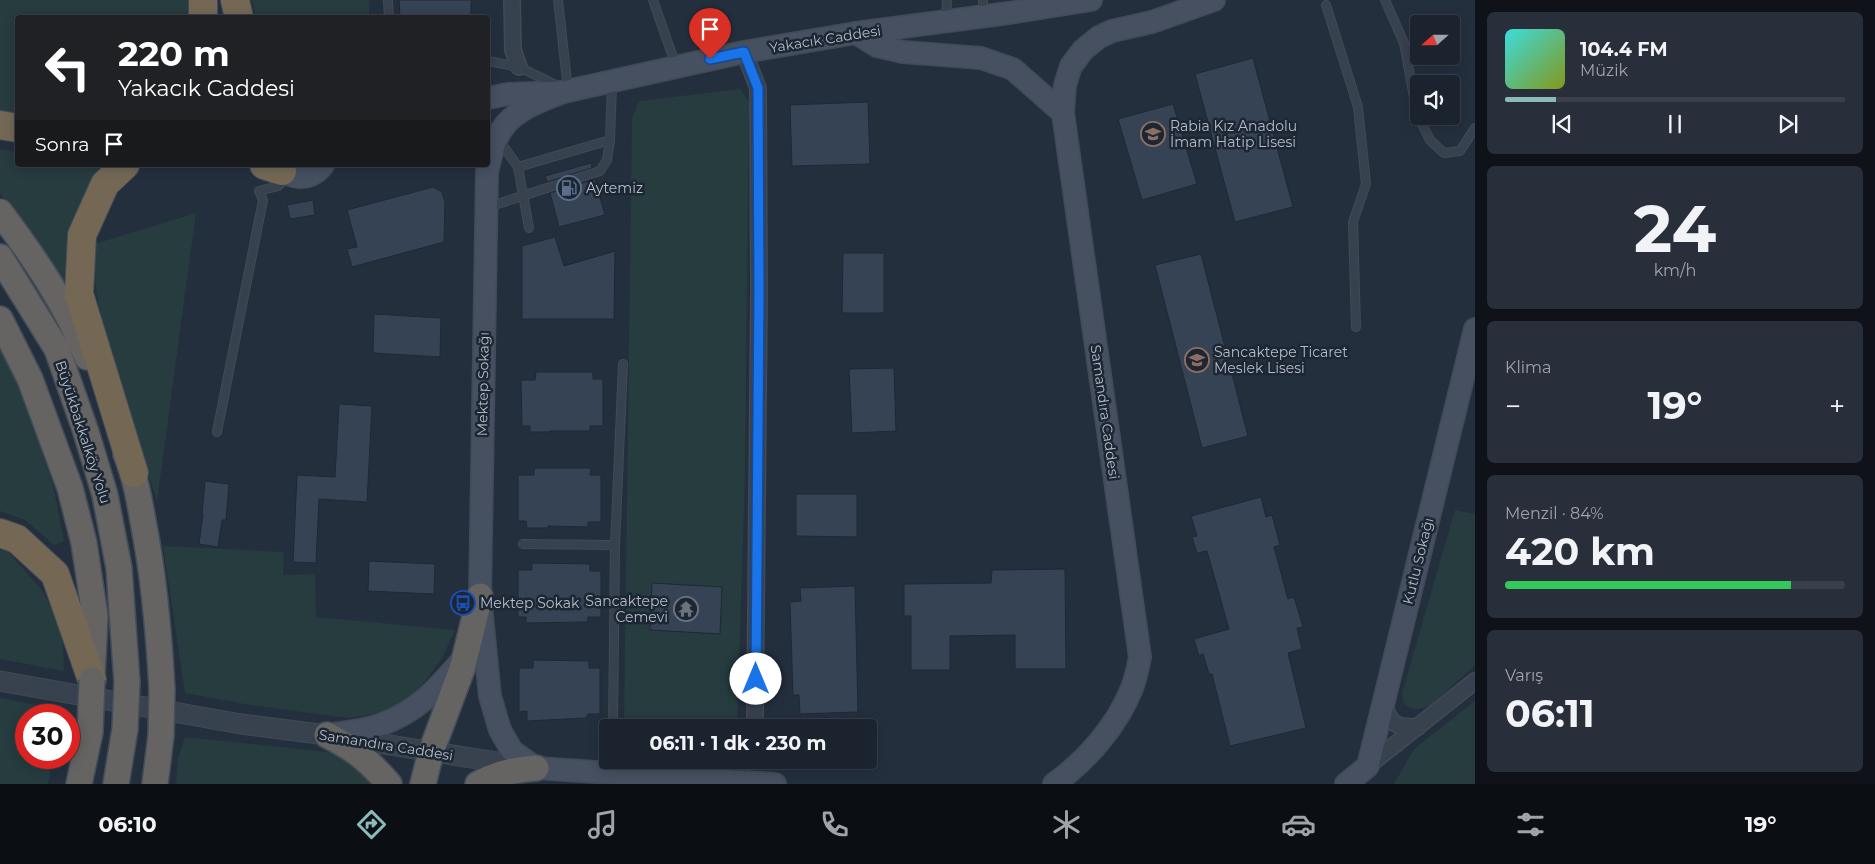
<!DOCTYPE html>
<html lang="tr">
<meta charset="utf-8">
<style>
body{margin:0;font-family:Montserrat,sans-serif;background:#282f3a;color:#f1f3f6;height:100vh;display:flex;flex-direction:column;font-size:19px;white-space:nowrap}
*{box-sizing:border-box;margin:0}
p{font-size:16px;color:#a0a4aa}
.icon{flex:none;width:28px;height:28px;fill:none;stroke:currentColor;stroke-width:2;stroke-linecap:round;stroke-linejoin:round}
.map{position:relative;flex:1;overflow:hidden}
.side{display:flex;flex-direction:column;gap:12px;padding:12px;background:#0f1319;width:400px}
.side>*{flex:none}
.banner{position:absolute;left:15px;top:15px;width:475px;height:152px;border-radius:5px;box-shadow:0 2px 12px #0003,0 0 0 1px #39404a;background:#202124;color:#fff;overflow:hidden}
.needle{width:32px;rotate:249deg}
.tools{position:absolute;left:1410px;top:15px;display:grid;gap:10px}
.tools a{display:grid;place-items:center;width:50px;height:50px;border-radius:5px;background:#1b232e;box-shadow:0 2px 12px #0003,0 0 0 1px #39404a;font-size:25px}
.speed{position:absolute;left:15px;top:704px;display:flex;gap:10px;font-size:25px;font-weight:700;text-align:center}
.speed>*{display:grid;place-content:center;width:65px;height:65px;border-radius:50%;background:#1b232e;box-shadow:0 2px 12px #0003,0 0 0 1px #39404a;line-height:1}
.speed .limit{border:8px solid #d22;background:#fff;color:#111}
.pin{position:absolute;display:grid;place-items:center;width:42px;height:42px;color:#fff;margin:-51px -21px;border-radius:50% 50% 50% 0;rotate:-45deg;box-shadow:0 0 5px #0007}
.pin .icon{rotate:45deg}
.me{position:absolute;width:55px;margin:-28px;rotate:0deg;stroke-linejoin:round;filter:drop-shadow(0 0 4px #0008)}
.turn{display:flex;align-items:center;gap:18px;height:105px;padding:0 20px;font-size:22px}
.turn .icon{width:65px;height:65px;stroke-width:2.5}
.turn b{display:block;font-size:35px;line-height:42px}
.then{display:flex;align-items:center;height:48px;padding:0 20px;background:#0003;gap:10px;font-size:19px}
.big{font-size:38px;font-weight:700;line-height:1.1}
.side .card{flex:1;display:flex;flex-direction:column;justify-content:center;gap:8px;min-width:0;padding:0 18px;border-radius:8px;background:#282f3a}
.side .dial{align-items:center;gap:0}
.dial b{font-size:65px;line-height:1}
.song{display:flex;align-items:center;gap:15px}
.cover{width:60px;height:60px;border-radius:8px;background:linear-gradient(135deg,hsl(180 70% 55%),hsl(70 70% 35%))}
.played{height:5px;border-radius:2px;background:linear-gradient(90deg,#8bbbb9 15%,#39404a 15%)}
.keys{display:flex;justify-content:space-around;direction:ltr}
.heat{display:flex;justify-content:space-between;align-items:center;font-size:28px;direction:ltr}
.charge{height:8px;border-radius:4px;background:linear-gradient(90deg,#34c759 84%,#39404a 0)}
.trip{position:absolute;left:599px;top:719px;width:278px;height:50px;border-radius:5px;background:#1b232e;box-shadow:0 2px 12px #0003,0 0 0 1px #39404a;font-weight:700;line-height:50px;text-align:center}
.dock{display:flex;height:80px;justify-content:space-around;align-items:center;background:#0b0e12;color:#a0a4aa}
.dock .icon{width:35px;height:35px}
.dock .on{color:#8bbbb9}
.dock b{font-size:22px;color:#f1f3f6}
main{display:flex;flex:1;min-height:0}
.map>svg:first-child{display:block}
.green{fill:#263c3f}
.building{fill:#364354;stroke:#1f2835}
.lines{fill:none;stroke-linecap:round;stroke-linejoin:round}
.service-casing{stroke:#414a57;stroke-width:10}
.minor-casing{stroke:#414a57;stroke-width:18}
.tertiary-casing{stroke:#414a57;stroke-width:21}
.secondary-casing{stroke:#414a57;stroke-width:24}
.trunk-casing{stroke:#434c59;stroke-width:28}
.motorway-casing{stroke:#434c59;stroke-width:30}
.service{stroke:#38414e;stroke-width:8}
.minor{stroke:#38414e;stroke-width:15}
.tertiary{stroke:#38414e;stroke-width:19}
.secondary{stroke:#465061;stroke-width:21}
.trunk{stroke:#656462;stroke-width:25}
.motorway{stroke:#746855;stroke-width:28}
.trunk-bridge-casing{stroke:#434c59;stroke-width:28;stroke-linecap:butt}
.trunk-bridge{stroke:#656462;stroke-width:25}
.route-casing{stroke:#114b97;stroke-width:12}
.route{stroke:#1a73e8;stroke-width:9}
.labels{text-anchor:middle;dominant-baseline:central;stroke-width:5;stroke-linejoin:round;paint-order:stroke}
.street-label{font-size:14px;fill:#b4bcc9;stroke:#1d2633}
.poi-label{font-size:14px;fill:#b4bcc9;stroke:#1d2633;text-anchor:start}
</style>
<main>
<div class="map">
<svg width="1475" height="784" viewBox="0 0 1475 784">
<rect width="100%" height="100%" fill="#242f3e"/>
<g class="green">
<polygon points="0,0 189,0 188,17 18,18 17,116 0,110"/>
<polygon points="252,0 369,0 369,17 256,17"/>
<polygon points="740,89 749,102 745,474 737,727 624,728 632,119 639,101"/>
<polygon points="0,149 17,152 18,165 111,165 98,177 69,227 65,288 33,237 0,193"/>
<polygon points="196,213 157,501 105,332 97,296 91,245"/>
<polygon points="0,350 12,370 33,426 53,485 64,541 54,545 25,520 0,511"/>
<path d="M1455,510L1475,514V665L1431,705C1417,711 1402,712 1402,693Z"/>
<polygon points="163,546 284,552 283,575 315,574 316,617 455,630 441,660 416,693 385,712 348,718 250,705 185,693"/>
<polygon points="0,549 8,552 42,590 62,629 64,671 0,659"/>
<polygon points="0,698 62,710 61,715 26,715 26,758 53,758 48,784 0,784"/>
<polygon points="1475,701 1475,784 1394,784 1414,749"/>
<polygon points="185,737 337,753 362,772 370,784 176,784 178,759"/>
</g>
<g class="building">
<polygon points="399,0 471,0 471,18 400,18"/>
<polygon points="1253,58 1293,207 1235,222 1195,74"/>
<polygon points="868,102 870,164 792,166 790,105"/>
<polygon points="1173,104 1197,184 1142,200 1118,119"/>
<polygon points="591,163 592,168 547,182 545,176"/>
<polygon points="595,179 605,215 559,227 550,193"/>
<polygon points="433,187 442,192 445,202 444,242 352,267 347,249 357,247 347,210"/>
<polygon points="313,200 315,215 290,219 287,205"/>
<polygon points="555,237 564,266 615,251 614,319 522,319 522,246"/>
<polygon points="843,253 884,253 884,313 842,313"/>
<polygon points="1201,254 1248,436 1202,448 1155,265"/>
<polygon points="374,314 441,318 440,357 373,353"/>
<polygon points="894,368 896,431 852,433 849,369"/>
<polygon points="536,372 593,372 593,379 603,379 603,426 590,426 590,431 550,431 550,432 530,432 530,426 522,426 521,380 535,380"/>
<polygon points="339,404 372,406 367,502 319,499 316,563 293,562 297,475 335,477"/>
<polygon points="534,468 591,468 590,475 601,475 601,522 588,522 588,527 548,526 548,528 527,528 526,521 518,521 518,475 534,475"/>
<polygon points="205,481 229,484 226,520 222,520 218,547 199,544 203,514 202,514"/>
<polygon points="796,494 857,494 857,537 796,536"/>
<polygon points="1261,497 1266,517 1272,515 1280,545 1274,547 1288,599 1294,597 1303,627 1297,628 1302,649 1288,653 1306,728 1230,746 1212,674 1209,674 1203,654 1199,656 1194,639 1229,629 1207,551 1197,553 1192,537 1197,536 1191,516"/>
<polygon points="369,561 435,564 434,594 368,591"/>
<polygon points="532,563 590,564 590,571 601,571 601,617 588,617 588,622 526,623 526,617 518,617 518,570 532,570"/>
<polygon points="1065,569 1066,669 1015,669 1015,635 950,636 950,670 911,670 911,616 904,616 904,584 991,583 992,570"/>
<polygon points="652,583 722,587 720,634 650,630"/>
<polygon points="855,586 858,712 800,714 799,695 793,695 790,602 801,601 800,588"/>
<polygon points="533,660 589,661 589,668 600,668 600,714 588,714 586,718 527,721 527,711 519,712 519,668 533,668"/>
</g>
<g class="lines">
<defs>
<g id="service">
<polyline points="388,0 389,18"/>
<polyline points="558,0 568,90"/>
<polyline points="653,0 676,66"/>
<polyline points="1385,0 1404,43 1417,114 1430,140 1444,153 1460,151 1475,128"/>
<polyline points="1326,5 1358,107 1366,184 1353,222 1356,327"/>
<polyline points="983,14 983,0"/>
<polyline points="946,19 947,0"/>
<polyline points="488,61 519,67 558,86"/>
<polyline points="499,140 518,167 610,140 612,84"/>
<polyline points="518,167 529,228"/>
<polyline points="488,207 600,171 607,160 610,140"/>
<polyline points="217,432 263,200 259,191 278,186 286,179"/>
<polyline points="523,544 615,545"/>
<polyline points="613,728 615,545 623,364"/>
</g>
<g id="minor">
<polyline points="512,0 513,50 519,67"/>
<polyline points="744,52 758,88 759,292 755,717 753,728"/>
<path d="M1384,703C1390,725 1395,727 1418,727"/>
<polyline points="1368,766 1475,681"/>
<polyline points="732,780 746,760"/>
</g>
<polyline id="tertiary" points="0,681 241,724 327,735 522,766"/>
<g id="secondary">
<polyline points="856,33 877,46 903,52 981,58 1013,69 1063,113"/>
<path d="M563,92C538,102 509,111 497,138C492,148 490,161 487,172L480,596L490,696L500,730L512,751L536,768L775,784"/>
<polyline points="488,98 508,94 563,92 744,52 856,33 1009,13 1091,0"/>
<path d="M277,165C290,180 310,182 323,165"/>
<path d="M327,735C344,732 364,731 380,725C419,711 438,688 464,658"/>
<path d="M1054,784C1087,760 1117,726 1132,688C1136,678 1138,667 1140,657L1063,113L1065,85L1071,66L1083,50L1099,37L1112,31L1152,22L1214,0"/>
<polyline points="1346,784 1368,766 1475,329"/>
</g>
<g id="trunk">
<path d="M0,212C34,257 66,304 87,357"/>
<polyline points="0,257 57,349 86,432 105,495 119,568 127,682"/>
<polyline points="0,319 30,379 70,488 84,543 95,616 92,677"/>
<path d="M126,454C135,476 139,498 143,521C154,577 159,633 162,690"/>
<path d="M327,735C356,750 367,759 389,784"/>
<polyline points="79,784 90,732"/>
<polyline points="116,784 125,729"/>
<polyline points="155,784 161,735"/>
<polyline points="423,784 431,752 462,669 480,596"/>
<path d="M478,784C497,773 514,770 536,768"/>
</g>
<g id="motorway">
<polyline points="235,0 239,18"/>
<polyline points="203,18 203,0"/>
<polyline points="0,125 18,128"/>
<polyline points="125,165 105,184 82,235 79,294 134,473"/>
<polyline points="264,165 282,171"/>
<polyline points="0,533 17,539 55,574 92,680"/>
</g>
</defs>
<use href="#service" class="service-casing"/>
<use href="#minor" class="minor-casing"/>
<use href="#tertiary" class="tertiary-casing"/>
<use href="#secondary" class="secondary-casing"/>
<use href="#trunk" class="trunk-casing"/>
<use href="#motorway" class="motorway-casing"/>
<use href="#service" class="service"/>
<use href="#minor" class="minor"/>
<use href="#tertiary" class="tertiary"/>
<use href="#secondary" class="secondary"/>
<use href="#trunk" class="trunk"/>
<use href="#motorway" class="motorway"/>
<defs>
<g id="trunk-bridge">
<polyline points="125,729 127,682"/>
<polyline points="90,732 92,680"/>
<polyline points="161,735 162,690"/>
</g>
</defs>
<use href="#trunk-bridge" class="trunk-bridge-casing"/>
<use href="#trunk-bridge" class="trunk-bridge"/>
</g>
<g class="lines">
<defs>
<polyline id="route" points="710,59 744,52 758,88 759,292 756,679"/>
</defs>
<use href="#route" class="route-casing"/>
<use href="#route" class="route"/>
</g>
<defs>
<symbol id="school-ring" viewBox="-11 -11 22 22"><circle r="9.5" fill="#1d2633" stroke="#8d6e63" stroke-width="1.5"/><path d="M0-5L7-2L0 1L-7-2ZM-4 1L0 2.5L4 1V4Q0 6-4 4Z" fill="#8d6e63"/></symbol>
<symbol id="fuel-ring" viewBox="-11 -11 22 22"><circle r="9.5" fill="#1d2633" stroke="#5c6f8a" stroke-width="1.5"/><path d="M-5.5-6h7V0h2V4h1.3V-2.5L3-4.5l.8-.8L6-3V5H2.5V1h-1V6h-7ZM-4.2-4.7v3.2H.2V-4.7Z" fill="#5c6f8a"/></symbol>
<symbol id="bus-ring" viewBox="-11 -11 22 22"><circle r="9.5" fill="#1d2633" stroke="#1a4fb4" stroke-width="1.5"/><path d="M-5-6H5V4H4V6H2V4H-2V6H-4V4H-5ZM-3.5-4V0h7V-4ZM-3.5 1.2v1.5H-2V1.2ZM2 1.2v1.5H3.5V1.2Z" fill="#1a4fb4"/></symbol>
<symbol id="temple-ring" viewBox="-11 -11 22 22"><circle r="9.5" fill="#1d2633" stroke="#6b7280" stroke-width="1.5"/><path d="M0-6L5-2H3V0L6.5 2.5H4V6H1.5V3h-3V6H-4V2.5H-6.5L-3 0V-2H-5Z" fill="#6b7280"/></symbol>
</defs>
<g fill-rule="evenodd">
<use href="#school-ring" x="1139" y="120" width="28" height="28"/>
<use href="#fuel-ring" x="555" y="174" width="28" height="28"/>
<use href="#school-ring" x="1183" y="346" width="28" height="28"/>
<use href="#bus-ring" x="449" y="589" width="28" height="28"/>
<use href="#temple-ring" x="672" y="595" width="28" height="28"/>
</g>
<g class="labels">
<g class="street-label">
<text transform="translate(825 39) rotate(-9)">Yakacık Caddesi</text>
<text transform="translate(483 384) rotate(-89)">Mektep Sokağı</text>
<text transform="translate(1105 412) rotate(82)">Samandıra Caddesi</text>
<text transform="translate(83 432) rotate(72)">Büyükbakkalköy Yolu</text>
<text transform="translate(1418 561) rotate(-76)">Kutlu Sokağı</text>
<text transform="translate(386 745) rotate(9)">Samandıra Caddesi</text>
</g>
<g class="poi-label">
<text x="1170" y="126">Rabia Kız Anadolu<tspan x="1170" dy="16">İmam Hatip Lisesi</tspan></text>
<text x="586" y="188">Aytemiz</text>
<text x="1214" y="352">Sancaktepe Ticaret<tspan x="1214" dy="16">Meslek Lisesi</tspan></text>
<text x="668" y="601" text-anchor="end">Sancaktepe<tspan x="668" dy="16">Cemevi</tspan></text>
<text x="480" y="603">Mektep Sokak</text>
</g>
</g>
</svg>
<div class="tools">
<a><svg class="needle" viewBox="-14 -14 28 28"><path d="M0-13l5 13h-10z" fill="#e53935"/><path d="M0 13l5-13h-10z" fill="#a0a4aa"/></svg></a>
<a><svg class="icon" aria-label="sound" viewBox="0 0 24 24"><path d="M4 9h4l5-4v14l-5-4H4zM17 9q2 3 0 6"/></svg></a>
</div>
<div class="speed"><div class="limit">30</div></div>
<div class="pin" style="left:710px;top:59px;background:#d93025"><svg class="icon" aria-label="arrive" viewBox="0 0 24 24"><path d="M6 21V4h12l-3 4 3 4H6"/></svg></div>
<svg class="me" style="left:756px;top:679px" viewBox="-20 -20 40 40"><circle r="19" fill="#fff"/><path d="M0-13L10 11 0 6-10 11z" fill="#1a73e8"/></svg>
<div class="trip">06:11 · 1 dk · 230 m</div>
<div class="banner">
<div class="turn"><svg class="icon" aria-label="left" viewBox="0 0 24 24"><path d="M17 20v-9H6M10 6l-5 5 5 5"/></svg><div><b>220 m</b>Yakacık Caddesi</div></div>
<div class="then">Sonra<svg class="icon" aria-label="arrive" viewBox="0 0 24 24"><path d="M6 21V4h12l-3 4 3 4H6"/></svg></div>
</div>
</div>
<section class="side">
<div class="card">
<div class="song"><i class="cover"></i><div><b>104.4 FM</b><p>Müzik</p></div></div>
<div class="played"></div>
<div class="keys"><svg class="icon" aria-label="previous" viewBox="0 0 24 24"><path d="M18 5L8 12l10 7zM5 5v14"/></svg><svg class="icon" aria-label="pause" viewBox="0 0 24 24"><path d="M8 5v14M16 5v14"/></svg><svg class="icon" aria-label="next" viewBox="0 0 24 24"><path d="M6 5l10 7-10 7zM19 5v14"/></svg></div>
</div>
<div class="card dial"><b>24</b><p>km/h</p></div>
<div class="card"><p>Klima</p>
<div class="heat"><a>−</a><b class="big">19°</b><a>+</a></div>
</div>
<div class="card"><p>Menzil · 84%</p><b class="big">420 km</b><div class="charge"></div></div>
<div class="card"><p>Varış</p><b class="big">06:11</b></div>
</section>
</main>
<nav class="dock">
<b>06:10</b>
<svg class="icon on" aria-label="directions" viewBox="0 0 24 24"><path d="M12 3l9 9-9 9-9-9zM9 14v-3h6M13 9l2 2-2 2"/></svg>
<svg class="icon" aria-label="music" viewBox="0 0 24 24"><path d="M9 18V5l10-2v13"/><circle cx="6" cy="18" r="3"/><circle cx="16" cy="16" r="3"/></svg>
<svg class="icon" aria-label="phone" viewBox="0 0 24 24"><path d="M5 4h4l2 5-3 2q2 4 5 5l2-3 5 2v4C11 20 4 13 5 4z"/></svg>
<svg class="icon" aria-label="climate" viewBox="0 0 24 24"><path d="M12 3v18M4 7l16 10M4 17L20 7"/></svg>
<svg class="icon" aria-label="car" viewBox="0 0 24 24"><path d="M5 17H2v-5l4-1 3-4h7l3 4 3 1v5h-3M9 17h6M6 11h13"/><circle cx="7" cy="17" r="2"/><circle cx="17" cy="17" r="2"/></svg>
<svg class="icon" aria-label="filters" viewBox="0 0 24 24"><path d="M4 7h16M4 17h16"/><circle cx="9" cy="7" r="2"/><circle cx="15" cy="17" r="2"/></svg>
<b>19°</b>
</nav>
